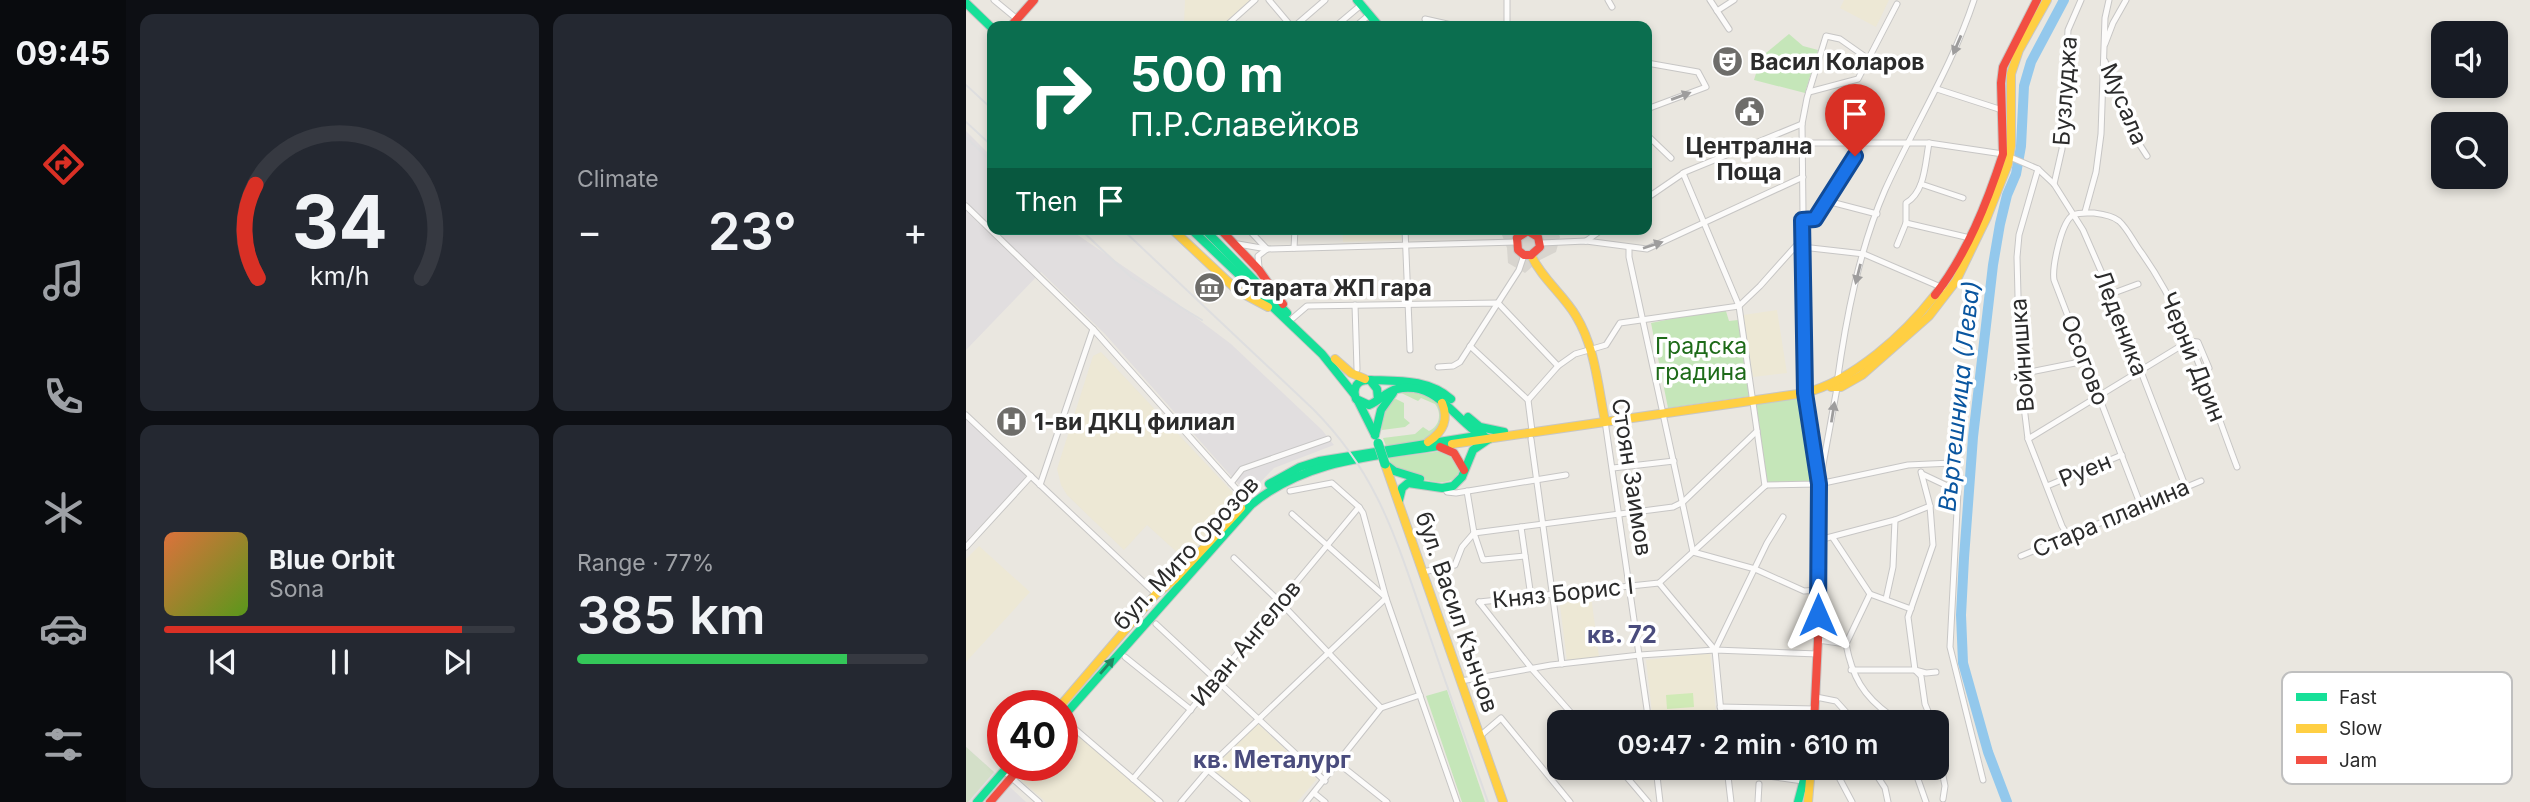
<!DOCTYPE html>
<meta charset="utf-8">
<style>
body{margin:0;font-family:Inter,sans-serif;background:#242831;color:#f1f3f6;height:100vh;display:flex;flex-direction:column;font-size:26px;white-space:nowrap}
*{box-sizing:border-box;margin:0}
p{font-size:23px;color:#9ea1a6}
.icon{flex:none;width:38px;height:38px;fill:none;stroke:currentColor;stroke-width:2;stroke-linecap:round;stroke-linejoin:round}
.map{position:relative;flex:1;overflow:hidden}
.drawer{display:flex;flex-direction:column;gap:14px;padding:14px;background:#0d0f14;width:840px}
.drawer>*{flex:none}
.banner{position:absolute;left:21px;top:21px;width:665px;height:214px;border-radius:14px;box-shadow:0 4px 10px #0003;background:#0b6e4f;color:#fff;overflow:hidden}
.buttons{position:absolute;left:1465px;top:21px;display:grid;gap:14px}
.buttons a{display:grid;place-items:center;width:77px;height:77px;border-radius:14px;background:#171b24;box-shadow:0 4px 10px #0003;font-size:35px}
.speed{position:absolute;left:21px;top:690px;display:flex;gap:14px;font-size:35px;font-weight:700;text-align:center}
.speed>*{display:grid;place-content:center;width:91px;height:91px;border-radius:50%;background:#171b24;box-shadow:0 4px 10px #0003;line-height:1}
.speed .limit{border:10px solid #d22;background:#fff;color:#111}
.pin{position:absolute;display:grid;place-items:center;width:60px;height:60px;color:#fff;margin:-72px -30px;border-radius:50% 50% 50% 0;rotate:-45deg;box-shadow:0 0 7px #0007}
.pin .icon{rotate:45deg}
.me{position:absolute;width:77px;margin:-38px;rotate:0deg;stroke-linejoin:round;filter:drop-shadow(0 0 5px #0008)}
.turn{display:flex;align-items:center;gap:24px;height:147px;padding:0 28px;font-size:32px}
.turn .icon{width:91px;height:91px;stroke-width:2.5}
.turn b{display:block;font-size:49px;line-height:60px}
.then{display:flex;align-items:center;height:66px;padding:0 28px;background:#0003;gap:14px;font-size:26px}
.big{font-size:52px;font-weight:600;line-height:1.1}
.drawer .tile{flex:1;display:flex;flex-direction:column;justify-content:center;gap:10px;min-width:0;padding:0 24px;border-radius:14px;background:#242831}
.drawer .dial{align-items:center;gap:0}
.dial svg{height:182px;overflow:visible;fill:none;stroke:#363941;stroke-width:7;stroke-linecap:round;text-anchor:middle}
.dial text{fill:#f1f3f6;stroke:none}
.song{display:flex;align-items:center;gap:21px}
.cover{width:84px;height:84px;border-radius:10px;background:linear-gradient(135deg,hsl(20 70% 55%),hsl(90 70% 35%))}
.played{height:7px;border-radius:4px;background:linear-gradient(90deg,#d93025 85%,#363941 85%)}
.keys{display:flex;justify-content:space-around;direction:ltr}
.heat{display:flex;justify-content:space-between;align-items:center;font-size:38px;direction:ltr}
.charge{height:10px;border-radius:5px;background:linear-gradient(90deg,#34c759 77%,#363941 0)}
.drawer .tiles{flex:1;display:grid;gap:14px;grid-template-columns:repeat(2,1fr)}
.trip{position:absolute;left:581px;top:710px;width:402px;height:70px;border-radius:14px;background:#171b24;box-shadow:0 4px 10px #0003;font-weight:600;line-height:70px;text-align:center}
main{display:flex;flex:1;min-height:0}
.menu{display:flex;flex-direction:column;width:126px;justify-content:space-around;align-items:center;background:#090b0e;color:#9ea1a6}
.menu .icon{width:49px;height:49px}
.menu .selected{color:#d93025}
.menu b{font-size:32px;color:#f1f3f6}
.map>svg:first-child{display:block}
.industrial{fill:#e1dedf}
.education{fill:#ede8d5}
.green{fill:#c5e6b9}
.cemetery{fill:#d3dfc8}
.pitch{fill:#d0eab6}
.plaza{fill:#d8d5cf}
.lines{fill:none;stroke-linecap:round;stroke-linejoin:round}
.river{stroke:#93c8ec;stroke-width:10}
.street-casing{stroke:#c7c6c5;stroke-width:7}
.fast-casing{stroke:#c7c6c5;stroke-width:10}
.slow-casing{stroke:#c7c6c5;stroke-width:10}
.jam-casing{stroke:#c7c6c5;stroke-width:10}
.street{stroke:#fcfbfa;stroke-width:5}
.fast{stroke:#16e098;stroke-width:8}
.slow{stroke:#ffcf43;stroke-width:8}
.jam{stroke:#f24e42;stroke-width:8}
.rail{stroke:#dededf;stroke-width:2}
.fast-bridge-casing{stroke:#c5c4c1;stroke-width:10;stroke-linecap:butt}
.fast-bridge{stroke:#16e098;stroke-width:9}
.oneway{fill:#9e9d9d}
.oneway2{fill:#208662}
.route-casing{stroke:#114b97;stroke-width:18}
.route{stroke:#1a73e8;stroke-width:12}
.labels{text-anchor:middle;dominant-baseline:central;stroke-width:7;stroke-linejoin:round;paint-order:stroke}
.poi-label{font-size:23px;font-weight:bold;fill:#2b2b2b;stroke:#fff;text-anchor:start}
.street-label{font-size:23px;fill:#2b2b2b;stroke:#fff}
.park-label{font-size:23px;fill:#1e6b19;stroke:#fff}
.water-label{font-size:24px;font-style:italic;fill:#0a56a0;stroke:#fff}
.neighbourhood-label{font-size:24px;font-weight:bold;fill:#4a4c7d;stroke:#fff}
.key{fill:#fff;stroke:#bfbfbf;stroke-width:2}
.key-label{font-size:19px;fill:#2b2b2b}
</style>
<main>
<nav class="menu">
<b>09:45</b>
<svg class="icon selected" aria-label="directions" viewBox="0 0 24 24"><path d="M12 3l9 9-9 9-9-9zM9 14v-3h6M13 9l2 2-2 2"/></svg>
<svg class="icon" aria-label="music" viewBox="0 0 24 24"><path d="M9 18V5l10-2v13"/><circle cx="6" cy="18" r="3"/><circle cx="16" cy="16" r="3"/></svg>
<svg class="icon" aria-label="phone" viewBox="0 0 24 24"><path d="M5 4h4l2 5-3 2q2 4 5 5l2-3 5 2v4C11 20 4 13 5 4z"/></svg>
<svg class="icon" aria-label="climate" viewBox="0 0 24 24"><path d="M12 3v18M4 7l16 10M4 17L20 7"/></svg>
<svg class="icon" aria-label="car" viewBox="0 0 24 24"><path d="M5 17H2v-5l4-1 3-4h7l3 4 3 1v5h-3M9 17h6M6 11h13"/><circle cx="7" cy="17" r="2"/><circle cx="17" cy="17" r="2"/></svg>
<svg class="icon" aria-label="filters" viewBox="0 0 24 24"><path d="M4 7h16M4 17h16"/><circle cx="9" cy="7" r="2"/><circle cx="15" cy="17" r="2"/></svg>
</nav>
<section class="drawer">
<div class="tiles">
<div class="tile dial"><svg viewBox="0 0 100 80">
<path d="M14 69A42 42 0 1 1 86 69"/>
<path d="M14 69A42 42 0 0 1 13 28" stroke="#d93025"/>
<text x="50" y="56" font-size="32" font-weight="700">34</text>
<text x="50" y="72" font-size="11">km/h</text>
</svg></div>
<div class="tile"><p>Climate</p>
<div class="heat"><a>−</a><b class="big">23°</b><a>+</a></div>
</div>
<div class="tile">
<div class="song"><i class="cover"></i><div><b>Blue Orbit</b><p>Sona</p></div></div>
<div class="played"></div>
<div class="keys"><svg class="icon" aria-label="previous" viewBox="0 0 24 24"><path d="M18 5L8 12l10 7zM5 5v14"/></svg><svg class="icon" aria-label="pause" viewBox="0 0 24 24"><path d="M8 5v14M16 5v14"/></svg><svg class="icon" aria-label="next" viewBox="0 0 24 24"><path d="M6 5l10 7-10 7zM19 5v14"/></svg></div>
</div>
<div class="tile"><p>Range · 77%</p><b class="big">385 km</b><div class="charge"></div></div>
</div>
</section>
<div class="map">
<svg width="1564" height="802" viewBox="0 0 1564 802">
<rect width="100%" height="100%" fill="#eae7e0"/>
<g class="industrial">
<polygon points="0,131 26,157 26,229 103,229 208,301 265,344 356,430 368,445 308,468 282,495 139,334 75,272 0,350"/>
<polygon points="0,415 63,475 0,541"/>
<polygon points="0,747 28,772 60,802 0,802"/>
</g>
<g class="education">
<polygon points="219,0 285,0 255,26 163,26 169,21 218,23"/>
<polygon points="878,0 923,0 910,27 874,8"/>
<polygon points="376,229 435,229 435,240 377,242"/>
<polygon points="811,310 821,373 787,377 777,315"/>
<polygon points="135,352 276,502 229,552 222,547 214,555 181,525 158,550 101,495 95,485 91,469 127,356"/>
<polygon points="13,546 64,592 0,662 0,559"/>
<polygon points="625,595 633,657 601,661 593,598"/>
<polygon points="744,653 751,723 707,723 707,719 687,722 680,660"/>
<polygon points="97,722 189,802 80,802 50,776 59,765 96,765"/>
<polygon points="291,723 351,779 331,802 285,802 246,769"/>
</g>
<g class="green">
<polygon points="823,34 837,46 852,50 839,93 788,80 795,57"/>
<polygon points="759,308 763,321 772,320 784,396 702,408 685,323"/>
<path d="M435,391C445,392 458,391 467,397C484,408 476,434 458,441C447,445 431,444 420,446L417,438L449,434L457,427L463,431C474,426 476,413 469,404L455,398L452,401L433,392Z"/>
<polygon points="836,396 849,482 801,483 790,402"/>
<polygon points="430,399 438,403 438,418 444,423 439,427 416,430 416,411 426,400"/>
<path d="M477,451L484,453L494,469C486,496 445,474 426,468L423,458Z"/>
<polygon points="481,690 519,802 496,802 460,696"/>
</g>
<polygon class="cemetery" points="0,747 28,772 2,802 0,802"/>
<polygon class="pitch" points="727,693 728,707 701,709 700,695"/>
<polygon class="plaza" points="543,229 591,229 594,237 590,252 574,260 559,273 542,263 541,248 536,235 538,230"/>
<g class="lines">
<polyline class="river" points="1041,802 1022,752 997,663 995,615 998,558 1007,437 1027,265 1034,224 1041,195 1050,174 1055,146 1058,86 1065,62 1098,0"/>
<defs>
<g id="street">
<polyline points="28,0 51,19"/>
<polyline points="303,0 325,26"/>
<polyline points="541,0 541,26"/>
<polyline points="642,0 646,7"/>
<polyline points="744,0 763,29"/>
<polyline points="751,11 768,0"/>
<polyline points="459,19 490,26"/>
<polyline points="260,26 289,0"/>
<polyline points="329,26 359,0"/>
<polyline points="370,26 395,5"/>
<polyline points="390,26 403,15"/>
<polyline points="1139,44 1147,23 1160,0"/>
<polyline points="1139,61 1163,128 1181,156"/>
<polyline points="681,63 732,72 740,87 681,109"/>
<polyline points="971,89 1036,110"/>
<polyline points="843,92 892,79 931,4"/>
<polyline points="681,135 705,158"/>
<polyline points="837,143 963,143 1037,154 1072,169 1088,184 1117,230 1145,294 1220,488"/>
<polyline points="1072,169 1053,235 1051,257 1054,374 1062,439 1096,526 1102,536"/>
<polyline points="717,173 773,306 799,486"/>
<polyline points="955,184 997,198"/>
<polyline points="1088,184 1096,149 1102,30 1115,0"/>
<polyline points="681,198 719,172 836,124"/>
<polyline points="861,201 911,214"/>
<polyline points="0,206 127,329 282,502"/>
<polyline points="1119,212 1130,172 1135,134 1139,18 1143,0"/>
<polyline points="836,221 849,219 897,142"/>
<polyline points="940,223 1004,238"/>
<polyline points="282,229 301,249"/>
<polyline points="439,229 444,350"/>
<polyline points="620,241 637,229"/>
<polyline points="575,243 620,241 681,249 837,177"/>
<polyline points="272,244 301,249 550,242"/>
<path d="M931,245L940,223V203C959,192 959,164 963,143"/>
<polyline points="836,247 898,254 977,288"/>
<polyline points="328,248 329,229"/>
<polyline points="663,248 663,257 727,552 789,569 838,591 853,590"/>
<polyline points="293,267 292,256 301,249"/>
<polyline points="1145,294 1172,284"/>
<polyline points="389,305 391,369"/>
<polyline points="327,318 341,306 532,303 592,366"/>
<polyline points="504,346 562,400 566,431"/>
<polyline points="472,367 487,366 494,362 553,270 558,255"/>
<polyline points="1054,374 1119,361"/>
<path d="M871,383C880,318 893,250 919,190C948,126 986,67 1008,0"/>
<polyline points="839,393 836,124 841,98 860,36 874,39 901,58"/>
<polyline points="562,400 592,366 609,354 640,345 654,323 773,306 794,286 836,239"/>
<polyline points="0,415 190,594"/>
<polyline points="639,421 683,723"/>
<polyline points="565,439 596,664"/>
<polyline points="1062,439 1223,341 1232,342 1243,368"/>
<polyline points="647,468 708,461"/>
<polyline points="955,472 964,506 967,545 942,617 949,670 955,676 959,704 967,723"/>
<polyline points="956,474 992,491 984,647 1017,780"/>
<polyline points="854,481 871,388"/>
<polyline points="265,483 276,469 362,439"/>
<polyline points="74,485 127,329"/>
<polyline points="1081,486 1156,455"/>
<polyline points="478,487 481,492 490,493 600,475"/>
<polyline points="324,491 366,483 393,507 397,513 420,598 491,802"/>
<polyline points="501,491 508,533 517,560 559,556"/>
<path d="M1175,506L1088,280C1086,268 1095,222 1107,215C1113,212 1122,213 1128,213C1136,214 1147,216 1153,221C1162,229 1168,243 1175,252C1221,316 1243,394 1271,467"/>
<polyline points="326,514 418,596"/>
<polyline points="555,527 565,597"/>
<polyline points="867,538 904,594 945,609"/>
<polyline points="853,540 929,520 964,506"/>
<polyline points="0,547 65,476"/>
<polyline points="1055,556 1235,481"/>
<polyline points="268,558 314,602 415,708"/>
<polyline points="457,572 489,565 496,547 508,533 707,507 717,502 791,431"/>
<polyline points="693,583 749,650"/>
<polyline points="920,599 927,567 929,520"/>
<polyline points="513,602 693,583 800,485 853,484 942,465 986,463 990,458"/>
<polyline points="513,602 566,669 614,723"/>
<polyline points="190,624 359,781"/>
<polyline points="852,640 880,644 904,594"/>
<path d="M880,644C886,676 897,696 924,715L925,723"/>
<polyline points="159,657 225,710"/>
<polyline points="885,670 949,670 960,673 970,672"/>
<polyline points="495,681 585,665 674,655 749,650 852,654"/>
<polyline points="850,697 870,701 890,723"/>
<polyline points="754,707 849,709"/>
<polyline points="96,718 194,802"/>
<polyline points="756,723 749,650 801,543 817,517"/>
<polyline points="514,736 535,718 604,802"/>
<polyline points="971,746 979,786 977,799"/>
<polyline points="372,763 421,802"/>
<polyline points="653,768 682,802"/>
<polyline points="690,768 694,802"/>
<polyline points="761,768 765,802"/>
<polyline points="868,768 886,802"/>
<polyline points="906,768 919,788 922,802"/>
<polyline points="948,768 960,802"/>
<polyline points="242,770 281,802"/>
<polyline points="38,771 73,802"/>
<polyline points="691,777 761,770 837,781"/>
<polyline points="167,779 393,507"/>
<polyline points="348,793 359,802"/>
<polyline points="215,802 255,755 420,598"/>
<polyline points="340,802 415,708 454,695"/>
<polyline points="792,802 793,784"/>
</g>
<g id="fast">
<polyline points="391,0 413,26"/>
<polyline points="0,3 26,28"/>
<polyline points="225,229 356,354 388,394"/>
<polyline points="238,229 321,313"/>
<path d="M404,380C433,381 462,379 485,399"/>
<path d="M412,399L411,389L404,380C391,379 386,388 390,399L403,405C413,401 421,391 431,389C475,380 489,425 523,439"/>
<polyline points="392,401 409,435"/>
<polyline points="502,417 514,427 538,432"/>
<polyline points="409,435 415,410 427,393"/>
<polyline points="419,464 428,471 454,479"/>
<polyline points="303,484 334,467 353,461 517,435"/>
<polyline points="433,500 436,488 442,483 476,488 487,486 496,477 507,450 523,439"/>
<path d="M96,718L285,505C342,457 415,456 486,444"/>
<polyline points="11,802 43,765"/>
<polyline points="832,802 841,768"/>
</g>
<g id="slow">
<polyline points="206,229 272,291 302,307"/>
<path d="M565,255C576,279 597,294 610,316C629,347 632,386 639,421"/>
<polyline points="369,359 385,373 399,379"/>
<polyline points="865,387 875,387 896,375 963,316 990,281 1021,217 1042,164 1045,146 1045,74 1053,50 1081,0"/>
<path d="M462,442C477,432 483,420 476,403"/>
<path d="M486,444L839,393C888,380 938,335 969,295"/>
<polyline points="419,464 537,802"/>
<polyline points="95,705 190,594 209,579 275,508"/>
<polyline points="842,802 845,768"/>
</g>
<g id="jam">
<polyline points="45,26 68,0"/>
<polyline points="254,229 293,270 317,304"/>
<polyline points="551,238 562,231 572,237 574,247 565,255"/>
<polyline points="551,238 552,250 558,255 565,255"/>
<path d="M969,295C1001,254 1021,203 1037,154L1035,83L1037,67L1071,0"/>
<polyline points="839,393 853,484 852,640 848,723"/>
<polyline points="474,447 488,453 498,470"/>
<polyline points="24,802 56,765"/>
</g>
</defs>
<use href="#street" class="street-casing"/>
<use href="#fast" class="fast-casing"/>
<use href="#slow" class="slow-casing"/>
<use href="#jam" class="jam-casing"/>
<use href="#street" class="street"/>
<use href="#fast" class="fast"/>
<use href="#slow" class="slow"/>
<use href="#jam" class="jam"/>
<g class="rail">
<polyline points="0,85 26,109"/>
<polyline points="0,122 26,146"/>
<polyline points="0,137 26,162"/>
<polyline points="114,229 165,277 236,320"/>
<path d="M156,229L347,409C413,475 430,540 460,625C480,684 501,743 522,802"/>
</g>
<defs>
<polyline id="fast-bridge" points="412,443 419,464"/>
</defs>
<use href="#fast-bridge" class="fast-bridge-casing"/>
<use href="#fast-bridge" class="fast-bridge"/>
</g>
<defs><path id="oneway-solid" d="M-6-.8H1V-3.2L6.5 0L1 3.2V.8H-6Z" transform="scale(1.75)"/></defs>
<g class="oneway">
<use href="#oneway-solid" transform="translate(991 45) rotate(113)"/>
<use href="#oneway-solid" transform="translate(715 96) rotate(-20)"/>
<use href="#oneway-solid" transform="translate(687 245) rotate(-18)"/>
<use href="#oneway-solid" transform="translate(892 274) rotate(104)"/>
<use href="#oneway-solid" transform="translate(867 412) rotate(-81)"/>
</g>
<use class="oneway2" href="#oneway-solid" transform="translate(141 666) rotate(-49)"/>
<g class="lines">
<defs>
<polyline id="route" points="852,615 853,484 839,393 836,220 849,219 889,156"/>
</defs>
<use href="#route" class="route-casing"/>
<use href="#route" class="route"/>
</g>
<defs>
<symbol id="theatre-disc" viewBox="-11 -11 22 22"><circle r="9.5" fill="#6e6d6a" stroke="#fff"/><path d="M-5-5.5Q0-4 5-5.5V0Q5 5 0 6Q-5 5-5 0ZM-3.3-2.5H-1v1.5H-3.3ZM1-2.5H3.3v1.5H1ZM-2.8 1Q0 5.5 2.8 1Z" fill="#fff"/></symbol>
<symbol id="civic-disc" viewBox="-11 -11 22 22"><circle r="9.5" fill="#6e6d6a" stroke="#fff"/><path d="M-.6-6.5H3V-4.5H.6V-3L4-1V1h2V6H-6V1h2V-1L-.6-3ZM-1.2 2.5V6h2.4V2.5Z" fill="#fff"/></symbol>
<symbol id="museum-disc" viewBox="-11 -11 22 22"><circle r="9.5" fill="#6e6d6a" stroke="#fff"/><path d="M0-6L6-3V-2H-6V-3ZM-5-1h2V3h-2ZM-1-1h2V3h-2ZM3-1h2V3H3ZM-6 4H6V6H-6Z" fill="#fff"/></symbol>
<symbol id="hospital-disc" viewBox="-11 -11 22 22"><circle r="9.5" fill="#6e6d6a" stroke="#fff"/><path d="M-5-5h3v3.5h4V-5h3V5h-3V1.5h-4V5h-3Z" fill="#fff"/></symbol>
</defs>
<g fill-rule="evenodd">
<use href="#theatre-disc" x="744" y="44" width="35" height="35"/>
<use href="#civic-disc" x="766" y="94" width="35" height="35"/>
<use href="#museum-disc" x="226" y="270" width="35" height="35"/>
<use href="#hospital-disc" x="28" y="404" width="35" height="35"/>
</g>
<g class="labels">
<g class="poi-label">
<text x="784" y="62">Васил Коларов</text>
<text x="783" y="146" text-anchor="middle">Централна<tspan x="783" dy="26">Поща</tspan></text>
<text x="267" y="288">Старата ЖП гара</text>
<text x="68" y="422">1-ви ДКЦ филиал</text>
</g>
<g class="street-label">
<text transform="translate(1099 91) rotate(-86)">Бузлуджа</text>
<text transform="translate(1158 104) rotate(67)">Мусала</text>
<text transform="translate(1155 323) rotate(69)">Леденика</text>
<text transform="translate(1056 355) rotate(-94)">Войнишка</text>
<text transform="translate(1227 357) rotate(68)">Черни Дрин</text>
<text transform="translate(1119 360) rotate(69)">Осогово</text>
<text transform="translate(1119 470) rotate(-22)">Руен</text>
<text transform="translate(666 477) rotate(81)">Стоян Заимов</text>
<text transform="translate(1145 518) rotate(-23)">Стара планина</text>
<text transform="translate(220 553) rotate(-47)">бул. Мито Орозов</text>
<text transform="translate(597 593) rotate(-6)">Княз Борис I</text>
<text transform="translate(491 612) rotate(71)">бул. Васил Кънчов</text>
<text transform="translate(280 643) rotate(-50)">Иван Ангелов</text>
</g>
<g class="park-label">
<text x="735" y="346">Градска<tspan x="735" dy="26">градина</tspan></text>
</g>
<g class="water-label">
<text transform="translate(993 396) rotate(-84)">Въртешница (Лева)</text>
</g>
<g class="neighbourhood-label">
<text x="656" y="634">кв. 72</text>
<text x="306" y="759">кв. Металург</text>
</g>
</g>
<rect x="1316" y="672" width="230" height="112" rx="10" class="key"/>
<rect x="1330" y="693" width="31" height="8" fill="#16e098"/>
<rect x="1330" y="724" width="31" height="9" fill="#ffcf43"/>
<rect x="1330" y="756" width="31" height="8" fill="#f24e42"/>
<g class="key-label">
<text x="1373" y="704">Fast</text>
<text x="1373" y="735">Slow</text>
<text x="1373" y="767">Jam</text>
</g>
</svg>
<div class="buttons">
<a><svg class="icon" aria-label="sound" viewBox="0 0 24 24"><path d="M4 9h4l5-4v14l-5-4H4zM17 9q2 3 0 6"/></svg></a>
<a><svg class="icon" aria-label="search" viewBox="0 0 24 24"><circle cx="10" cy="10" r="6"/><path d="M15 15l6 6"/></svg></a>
</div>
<div class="speed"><div class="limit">40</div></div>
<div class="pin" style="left:889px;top:156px;background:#d93025"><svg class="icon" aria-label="arrive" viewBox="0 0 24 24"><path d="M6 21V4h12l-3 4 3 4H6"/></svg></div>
<svg class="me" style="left:852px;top:615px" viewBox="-20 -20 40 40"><path d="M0-17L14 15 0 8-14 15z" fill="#1a73e8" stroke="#fff" stroke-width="4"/></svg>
<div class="trip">09:47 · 2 min · 610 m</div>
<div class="banner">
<div class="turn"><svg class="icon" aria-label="right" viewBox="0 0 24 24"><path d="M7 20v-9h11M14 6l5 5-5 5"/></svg><div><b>500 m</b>П.Р.Славейков</div></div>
<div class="then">Then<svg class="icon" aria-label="arrive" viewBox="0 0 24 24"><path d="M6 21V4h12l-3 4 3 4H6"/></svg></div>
</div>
</div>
</main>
